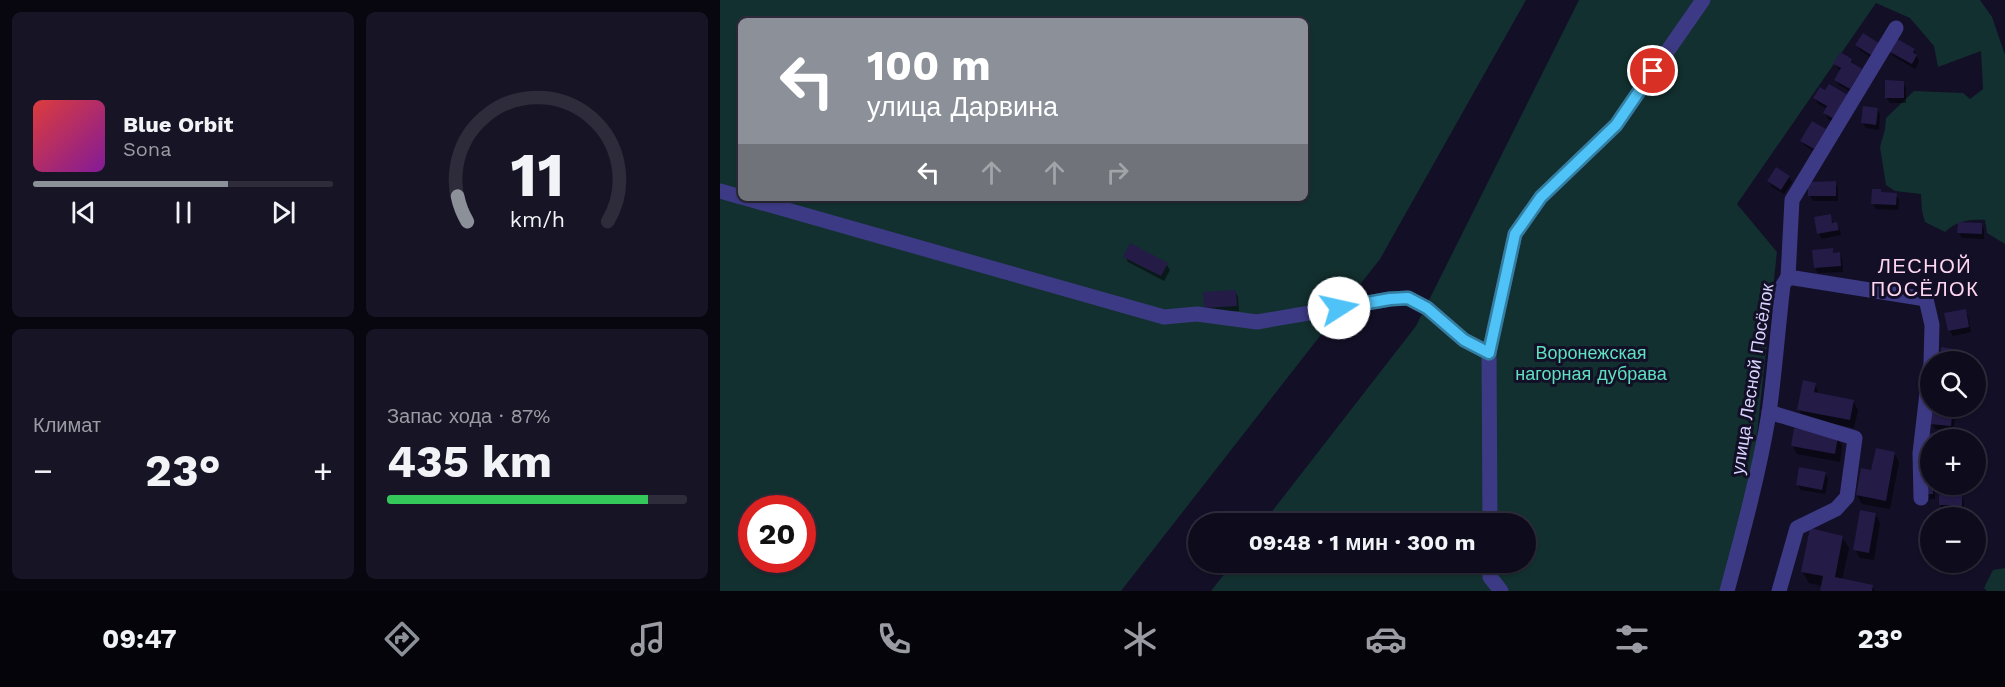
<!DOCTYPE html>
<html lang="ru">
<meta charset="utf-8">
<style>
body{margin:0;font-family:"Work Sans",sans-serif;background:#171425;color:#f1f3f6;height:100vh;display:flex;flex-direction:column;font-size:22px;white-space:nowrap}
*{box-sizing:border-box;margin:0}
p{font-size:20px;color:#9b9ba3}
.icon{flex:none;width:33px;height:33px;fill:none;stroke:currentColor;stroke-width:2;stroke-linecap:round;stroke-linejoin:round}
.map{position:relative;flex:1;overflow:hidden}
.sheet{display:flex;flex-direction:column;gap:12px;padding:12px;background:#08060f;width:720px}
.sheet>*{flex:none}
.top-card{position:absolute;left:18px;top:18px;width:570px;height:183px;border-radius:9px;box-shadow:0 2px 4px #0004,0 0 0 2px #2e2b3b;background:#8c9099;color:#fff;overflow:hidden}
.fabs{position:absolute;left:1200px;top:351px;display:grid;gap:12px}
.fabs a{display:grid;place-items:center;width:66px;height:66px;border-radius:50%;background:#0e0b1c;box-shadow:0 2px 4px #0004,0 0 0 2px #2e2b3b;font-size:30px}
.speed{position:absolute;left:18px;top:495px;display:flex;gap:12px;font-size:30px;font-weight:700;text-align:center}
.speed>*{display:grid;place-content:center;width:78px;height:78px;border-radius:50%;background:#0e0b1c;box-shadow:0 2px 4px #0004,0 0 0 2px #2e2b3b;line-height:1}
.speed .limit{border:9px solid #d22;background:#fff;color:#111}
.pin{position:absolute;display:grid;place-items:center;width:51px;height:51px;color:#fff;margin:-26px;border:3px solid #fff;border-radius:50%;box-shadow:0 2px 6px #0007}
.me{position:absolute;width:66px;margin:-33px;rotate:80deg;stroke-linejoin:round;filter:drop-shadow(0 0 4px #0008)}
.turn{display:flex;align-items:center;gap:21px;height:126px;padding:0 30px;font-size:27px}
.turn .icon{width:78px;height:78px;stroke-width:2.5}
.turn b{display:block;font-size:42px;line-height:51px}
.lanes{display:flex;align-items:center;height:57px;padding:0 30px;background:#0003;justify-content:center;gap:30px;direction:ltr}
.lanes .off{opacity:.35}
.big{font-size:45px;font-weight:700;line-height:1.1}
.sheet .tile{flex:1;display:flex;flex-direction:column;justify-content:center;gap:9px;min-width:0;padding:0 21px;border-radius:9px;background:#171425}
.sheet .dial{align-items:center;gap:0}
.dial svg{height:156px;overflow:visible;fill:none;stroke:#2e2b3b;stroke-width:7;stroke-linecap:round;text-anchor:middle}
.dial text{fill:#f1f3f6;stroke:none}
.song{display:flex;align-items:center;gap:18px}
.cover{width:72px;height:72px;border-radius:9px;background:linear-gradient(135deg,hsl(0 70% 55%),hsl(290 70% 35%))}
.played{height:6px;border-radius:3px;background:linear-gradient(90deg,#8c9099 65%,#2e2b3b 65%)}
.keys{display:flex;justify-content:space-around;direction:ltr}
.heat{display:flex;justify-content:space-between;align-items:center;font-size:33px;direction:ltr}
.charge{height:9px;border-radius:4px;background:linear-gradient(90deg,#34c759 87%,#2e2b3b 0)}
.sheet .tiles{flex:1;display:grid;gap:12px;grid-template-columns:repeat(2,1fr)}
.trip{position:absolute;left:468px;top:513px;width:348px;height:60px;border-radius:30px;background:#0e0b1c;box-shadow:0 2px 4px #0004,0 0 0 2px #2e2b3b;font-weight:700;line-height:60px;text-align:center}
.menu{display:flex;height:96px;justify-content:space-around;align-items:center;background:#06040b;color:#9b9ba3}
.menu .icon{width:42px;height:42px}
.menu .on{color:#8c9099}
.menu b{font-size:27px;color:#f1f3f6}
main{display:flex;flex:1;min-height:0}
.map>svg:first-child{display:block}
.green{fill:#12302f;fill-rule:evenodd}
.shadow{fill:#0007}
.building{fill:#241b47}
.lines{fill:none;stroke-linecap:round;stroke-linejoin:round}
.minor{stroke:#3d3a85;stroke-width:15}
.route-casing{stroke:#337fa1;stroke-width:15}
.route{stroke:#4fc3f7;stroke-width:10}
.labels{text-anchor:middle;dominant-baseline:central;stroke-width:6;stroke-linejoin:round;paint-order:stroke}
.park-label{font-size:18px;fill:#5fe0c0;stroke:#130f26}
.street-label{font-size:18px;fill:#d9d4ff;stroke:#130f26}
.neighbourhood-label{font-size:20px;letter-spacing:1.5px;fill:#ffd6f0;stroke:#130f26}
</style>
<main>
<section class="sheet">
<div class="tiles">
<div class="tile">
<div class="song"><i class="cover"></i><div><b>Blue Orbit</b><p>Sona</p></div></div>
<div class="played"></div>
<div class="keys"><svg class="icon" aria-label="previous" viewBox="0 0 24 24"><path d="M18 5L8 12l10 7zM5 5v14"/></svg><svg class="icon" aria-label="pause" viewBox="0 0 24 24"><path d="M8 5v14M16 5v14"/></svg><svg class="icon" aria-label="next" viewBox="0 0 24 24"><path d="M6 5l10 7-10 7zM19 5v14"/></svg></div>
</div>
<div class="tile dial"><svg viewBox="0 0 100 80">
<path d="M14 69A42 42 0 1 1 86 69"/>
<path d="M14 69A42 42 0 0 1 9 56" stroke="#8c9099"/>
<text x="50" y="56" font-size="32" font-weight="700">11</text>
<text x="50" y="72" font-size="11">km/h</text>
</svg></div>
<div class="tile"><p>Климат</p>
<div class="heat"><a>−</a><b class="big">23°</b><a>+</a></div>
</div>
<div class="tile"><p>Запас хода · 87%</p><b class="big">435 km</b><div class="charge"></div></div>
</div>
</section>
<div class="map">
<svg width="1285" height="591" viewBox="0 0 1285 591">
<rect width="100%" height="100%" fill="#130f26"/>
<g class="green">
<path d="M0,0H806L660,259L401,591H0ZM21,21H585V198H21ZM32,508H82V560H32Z"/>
<path d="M859,0H1260L1272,17L1285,55V244L1267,233L1265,220C1249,219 1237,221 1225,232L1205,222L1202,211L1201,194L1175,191L1166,185L1160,147L1165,129L1166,118L1194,91L1243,93L1250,99L1263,89L1261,51L1218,67L1214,46L1190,18L1156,3L1017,204L1057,252L1033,470L1004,591H491L513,563L806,562V524L543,523L696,326Z"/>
<polygon points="1285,568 1285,591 1267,591 1264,588 1273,570"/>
</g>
<g class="shadow">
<polygon points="1144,35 1154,60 1140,50 1137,45"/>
<polygon points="1194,50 1199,61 1195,69 1173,56 1170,51"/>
<polygon points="1131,60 1144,75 1133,93 1119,85 1116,80 1121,71 1114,64"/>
<polygon points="1183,82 1186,88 1186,103 1170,103 1166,97"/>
<polygon points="1101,89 1117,124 1108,119 1105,113 1108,109 1098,104 1095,98"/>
<polygon points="1157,109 1160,114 1159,130 1146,128 1143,123"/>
<polygon points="1105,131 1108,136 1098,153 1085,146 1082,141"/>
<polygon points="1069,177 1072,182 1064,194 1052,187 1049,181"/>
<polygon points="1115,183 1118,188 1118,201 1093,201 1090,196"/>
<polygon points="1160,190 1162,194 1176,195 1179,200 1178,210 1156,209 1153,204"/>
<polygon points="1110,216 1114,225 1117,224 1120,229 1121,235 1102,239 1099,234"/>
<polygon points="1261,225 1264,230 1264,239 1242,238 1239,233"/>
<polygon points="1112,250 1114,254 1119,254 1122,259 1123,272 1098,273 1095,268"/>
<polygon points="405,256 447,265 450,270 444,281 408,262"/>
<polygon points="515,291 518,297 519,311 489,313 486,308"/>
<polygon points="1245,310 1248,316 1251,332 1233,336 1230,331"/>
<polygon points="1239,351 1242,356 1241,362 1221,361"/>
<polygon points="1095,384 1099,395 1133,401 1138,410 1134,428 1084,418 1079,410"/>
<polygon points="1214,406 1233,406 1236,411 1233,431 1215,429 1212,423"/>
<polygon points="1118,438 1122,446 1120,462 1077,454 1072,445"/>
<polygon points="1174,453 1179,462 1170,509 1142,504 1137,495 1153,472"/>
<polygon points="1105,473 1108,479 1105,494 1081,490 1077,484"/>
<polygon points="1203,482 1220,484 1222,492 1215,492 1215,499 1207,499"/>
<polygon points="1241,496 1244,501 1244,518 1231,518 1231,510 1223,510 1220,505"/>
<polygon points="1156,515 1160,523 1154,560 1140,558 1135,549"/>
<polygon points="1122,537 1129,548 1122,580 1152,586 1155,591 1101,591 1102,586 1089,583 1082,571"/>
<polygon points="1209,538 1210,538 1210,562 1227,562 1227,568 1213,569 1210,563"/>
</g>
<g class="building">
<polygon points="1143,33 1159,43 1151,55 1135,45"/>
<polygon points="1176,38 1195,49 1193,52 1197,55 1192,64 1168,51"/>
<polygon points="1120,52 1132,59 1131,62 1142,69 1130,89 1114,80 1121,68 1113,64"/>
<polygon points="1165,80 1184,81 1184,98 1165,98"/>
<polygon points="1109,84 1128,95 1114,119 1103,113 1107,106 1093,98 1100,87 1105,90"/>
<polygon points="1143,106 1158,108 1156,125 1141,123"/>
<polygon points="1092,121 1106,129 1094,149 1080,141"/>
<polygon points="1056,167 1070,176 1061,190 1047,181"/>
<polygon points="1116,181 1116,196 1088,196 1088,182"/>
<polygon points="1152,189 1161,189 1161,192 1177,193 1176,205 1151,204"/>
<polygon points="1111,214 1112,223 1117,222 1119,230 1097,234 1094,217"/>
<polygon points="1238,222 1262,223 1262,234 1237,233"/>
<polygon points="410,243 448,263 441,276 403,257"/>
<polygon points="1113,248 1113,253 1120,252 1121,266 1094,268 1092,250"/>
<polygon points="516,290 517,306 484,308 483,292"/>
<polygon points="1246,309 1249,327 1228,331 1224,313"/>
<polygon points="1221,347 1240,350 1239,362 1220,361"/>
<polygon points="1083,380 1096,383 1094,392 1134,400 1130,420 1077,410"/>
<polygon points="1212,406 1233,406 1231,426 1210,424"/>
<polygon points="1074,428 1118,436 1115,454 1071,446"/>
<polygon points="1210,433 1233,435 1232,440 1209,440"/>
<polygon points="1156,448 1175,452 1166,501 1136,495 1141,468 1151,470"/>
<polygon points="1079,467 1106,472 1102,490 1076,485"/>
<polygon points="1202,481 1210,481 1210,484 1220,484 1220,487 1213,487 1213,494 1202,494"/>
<polygon points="1242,494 1242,518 1230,518 1230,505 1219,505 1219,495"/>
<polygon points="1140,510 1156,513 1149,553 1133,550"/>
<polygon points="1090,528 1123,536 1115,577 1153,585 1152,591 1100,591 1103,576 1081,572"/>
<polygon points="1207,536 1210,536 1210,564 1208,564"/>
</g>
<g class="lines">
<g class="minor">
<polyline points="0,191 21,197"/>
<polyline points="25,198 444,317 477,314 537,322 670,299 688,298 707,308 744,340 769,353"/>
<polyline points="1068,277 1072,200 1176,28"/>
<polyline points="1049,412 1135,438 1127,497 1116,509 1077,528 1059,591"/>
<polyline points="1201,498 1200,453 1210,367"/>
<polyline points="770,524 769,353 795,234 821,197 896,125 983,0"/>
<polyline points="770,562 770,577 781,591"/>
<path d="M1007,591C1023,532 1039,473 1049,413C1055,370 1058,327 1063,285L1068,277L1206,299L1212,325L1211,362"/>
</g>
</g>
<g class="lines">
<defs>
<polyline id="route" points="619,308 670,299 688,298 707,308 744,340 769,353 795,234 821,197 896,125 933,71"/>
</defs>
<use href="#route" class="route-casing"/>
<use href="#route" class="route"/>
</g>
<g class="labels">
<g class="park-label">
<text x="871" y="352">Воронежская<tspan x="871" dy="21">нагорная дубрава</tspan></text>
</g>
<g class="street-label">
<text transform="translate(1032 379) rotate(-81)">улица Лесной Посёлок</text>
</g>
<g class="neighbourhood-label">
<text x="1205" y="266">ЛЕСНОЙ<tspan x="1205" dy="23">ПОСЁЛОК</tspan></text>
</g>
</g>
</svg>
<div class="fabs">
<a><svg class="icon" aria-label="search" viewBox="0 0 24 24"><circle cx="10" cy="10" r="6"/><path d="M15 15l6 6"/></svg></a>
<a>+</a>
<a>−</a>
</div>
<div class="speed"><div class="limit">20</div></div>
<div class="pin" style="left:933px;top:71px;background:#d93025"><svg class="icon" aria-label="arrive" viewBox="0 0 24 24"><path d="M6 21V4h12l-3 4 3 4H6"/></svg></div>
<svg class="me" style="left:619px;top:308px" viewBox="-20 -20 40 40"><circle r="19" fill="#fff"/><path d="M0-13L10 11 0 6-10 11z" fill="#4fc3f7"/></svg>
<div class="trip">09:48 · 1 мин · 300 m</div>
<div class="top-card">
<div class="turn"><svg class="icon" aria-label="left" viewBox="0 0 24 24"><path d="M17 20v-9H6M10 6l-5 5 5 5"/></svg><div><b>100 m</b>улица Дарвина</div></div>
<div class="lanes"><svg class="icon" aria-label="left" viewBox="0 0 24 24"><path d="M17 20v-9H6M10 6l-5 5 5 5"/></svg><svg class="icon off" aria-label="ahead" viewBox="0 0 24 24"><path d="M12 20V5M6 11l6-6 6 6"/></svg><svg class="icon off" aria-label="ahead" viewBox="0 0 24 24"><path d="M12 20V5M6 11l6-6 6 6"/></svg><svg class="icon off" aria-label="right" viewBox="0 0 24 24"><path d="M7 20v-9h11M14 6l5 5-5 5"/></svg></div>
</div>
</div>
</main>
<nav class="menu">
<b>09:47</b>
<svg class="icon on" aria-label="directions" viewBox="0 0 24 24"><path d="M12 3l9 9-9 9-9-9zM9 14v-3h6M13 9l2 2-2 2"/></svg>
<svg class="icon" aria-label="music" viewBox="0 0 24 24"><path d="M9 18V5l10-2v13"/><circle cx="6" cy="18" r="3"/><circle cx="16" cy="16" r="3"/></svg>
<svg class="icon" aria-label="phone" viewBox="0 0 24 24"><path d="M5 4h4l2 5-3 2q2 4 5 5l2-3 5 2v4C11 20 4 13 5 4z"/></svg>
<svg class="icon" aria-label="climate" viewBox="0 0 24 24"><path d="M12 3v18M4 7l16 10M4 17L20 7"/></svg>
<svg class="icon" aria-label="car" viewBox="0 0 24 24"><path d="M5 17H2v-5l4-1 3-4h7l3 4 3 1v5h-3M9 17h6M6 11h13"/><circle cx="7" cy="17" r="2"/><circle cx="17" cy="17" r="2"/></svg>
<svg class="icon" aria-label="filters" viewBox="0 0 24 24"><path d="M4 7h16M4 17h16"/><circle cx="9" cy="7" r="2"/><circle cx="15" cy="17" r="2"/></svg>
<b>23°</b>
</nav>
